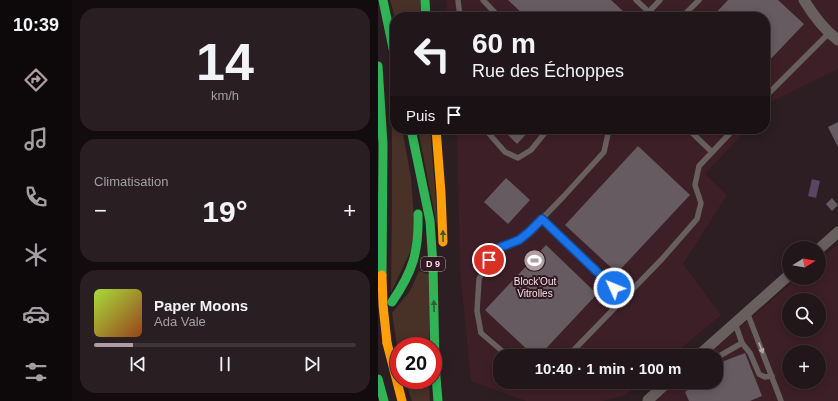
<!DOCTYPE html>
<html lang="fr">
<meta charset="utf-8">
<style>
body{margin:0;font-family:Helvetica,sans-serif;background:#291f23;color:#f1f3f6;height:100vh;display:flex;flex-direction:column;font-size:15px;white-space:nowrap}
*{box-sizing:border-box;margin:0}
p{font-size:13px;color:#a29fa2}
.icon{flex:none;width:22px;height:22px;fill:none;stroke:currentColor;stroke-width:2;stroke-linecap:round;stroke-linejoin:round}
.map{position:relative;flex:1;overflow:hidden}
.drawer{display:flex;flex-direction:column;gap:8px;padding:8px;background:#120c0e;width:306px}
.drawer>*{flex:none}
.top-card{position:absolute;left:12px;top:12px;width:380px;height:122px;border-radius:16px;box-shadow:0 2px 10px #0003,0 0 0 1px #3e3539;background:#21161a;color:#f1f3f6;overflow:hidden}
.needle{width:26px;rotate:79deg}
.buttons{position:absolute;left:404px;top:241px;display:grid;gap:8px}
.buttons a{display:grid;place-items:center;width:44px;height:44px;border-radius:50%;background:#21161a;box-shadow:0 2px 10px #0003,0 0 0 1px #3e3539;font-size:20px}
.speed{position:absolute;left:12px;top:337px;display:flex;gap:8px;font-size:20px;font-weight:700;text-align:center}
.speed>*{display:grid;place-content:center;width:52px;height:52px;border-radius:50%;background:#21161a;box-shadow:0 2px 10px #0003,0 0 0 1px #3e3539;line-height:1}
.speed .limit{border:6px solid #d22;background:#fff;color:#111}
.pin{position:absolute;display:grid;place-items:center;width:34px;height:34px;color:#fff;margin:-17px;border:2px solid #fff;border-radius:50%;box-shadow:0 1px 4px #0007}
.me{position:absolute;width:44px;margin:-22px;rotate:314deg;stroke-linejoin:round;filter:drop-shadow(0 0 3px #0008)}
.turn{display:flex;align-items:center;gap:14px;height:84px;padding:0 16px;font-size:18px}
.turn .icon{width:52px;height:52px;stroke-width:2.5}
.turn b{display:block;font-size:28px;line-height:34px}
.then{display:flex;align-items:center;height:38px;padding:0 16px;background:#0003;gap:8px;font-size:15px}
.big{font-size:30px;font-weight:700;line-height:1.1}
.drawer .widget{flex:1;display:flex;flex-direction:column;justify-content:center;gap:6px;min-width:0;padding:0 14px;border-radius:16px;background:#291f23}
.drawer .dial{align-items:center;gap:0}
.dial b{font-size:52px;line-height:1}
.song{display:flex;align-items:center;gap:12px}
.cover{width:48px;height:48px;border-radius:6px;background:linear-gradient(135deg,hsl(80 70% 55%),hsl(20 70% 35%))}
.played{height:4px;border-radius:2px;background:linear-gradient(90deg,#ae9da1 15%,#3e3539 15%)}
.keys{display:flex;justify-content:space-around;direction:ltr}
.heat{display:flex;justify-content:space-between;align-items:center;font-size:22px;direction:ltr}
.trip{position:absolute;left:115px;top:349px;width:230px;height:40px;border-radius:16px;background:#21161a;box-shadow:0 2px 10px #0003,0 0 0 1px #3e3539;font-weight:700;line-height:40px;text-align:center}
main{display:flex;flex:1;min-height:0}
.dock{display:flex;flex-direction:column;width:72px;justify-content:space-around;align-items:center;background:#0d090a;color:#a29fa2}
.dock .icon{width:28px;height:28px}
.dock .active{color:#ae9da1}
.dock b{font-size:18px;color:#f1f3f6}
.map>svg:first-child{display:block}
.built{fill:#3d1f27;fill-rule:evenodd}
.green{fill:#483126}
.water{fill:#5b4564}
.building{fill:#665b60}
.lines{fill:none;stroke-linecap:round;stroke-linejoin:round}
.lane{stroke:#685f5f;stroke-width:5.5}
.street{stroke:#685f5f;stroke-width:11}
.fast{stroke:#30b455;stroke-width:9}
.slow{stroke:#ff9f0a;stroke-width:9}
.slow-bridge{stroke:#ff9f0a;stroke-width:9}
.oneway{fill:#315e38}
.oneway2{fill:#b5a6a9}
.route-casing{stroke:#114b97;stroke-width:10}
.route{stroke:#1a73e8;stroke-width:7}
.labels{text-anchor:middle;dominant-baseline:central;stroke-width:4;stroke-linejoin:round;paint-order:stroke}
.shield{fill:#321820;stroke:#baa5aa;stroke-width:1}
.shield-label{font-size:9px;font-weight:bold;fill:#f4e1e5}
.poi-label{font-size:10px;fill:#f4e1e5;stroke:#321820}
</style>
<main>
<nav class="dock">
<b>10:39</b>
<svg class="icon active" aria-label="directions" viewBox="0 0 24 24"><path d="M12 3l9 9-9 9-9-9zM9 14v-3h6M13 9l2 2-2 2"/></svg>
<svg class="icon" aria-label="music" viewBox="0 0 24 24"><path d="M9 18V5l10-2v13"/><circle cx="6" cy="18" r="3"/><circle cx="16" cy="16" r="3"/></svg>
<svg class="icon" aria-label="phone" viewBox="0 0 24 24"><path d="M5 4h4l2 5-3 2q2 4 5 5l2-3 5 2v4C11 20 4 13 5 4z"/></svg>
<svg class="icon" aria-label="climate" viewBox="0 0 24 24"><path d="M12 3v18M4 7l16 10M4 17L20 7"/></svg>
<svg class="icon" aria-label="car" viewBox="0 0 24 24"><path d="M5 17H2v-5l4-1 3-4h7l3 4 3 1v5h-3M9 17h6M6 11h13"/><circle cx="7" cy="17" r="2"/><circle cx="17" cy="17" r="2"/></svg>
<svg class="icon" aria-label="filters" viewBox="0 0 24 24"><path d="M4 7h16M4 17h16"/><circle cx="9" cy="7" r="2"/><circle cx="15" cy="17" r="2"/></svg>
</nav>
<section class="drawer">
<div class="widget dial"><b>14</b><p>km/h</p></div>
<div class="widget"><p>Climatisation</p>
<div class="heat"><a>−</a><b class="big">19°</b><a>+</a></div>
</div>
<div class="widget">
<div class="song"><i class="cover"></i><div><b>Paper Moons</b><p>Ada Vale</p></div></div>
<div class="played"></div>
<div class="keys"><svg class="icon" aria-label="previous" viewBox="0 0 24 24"><path d="M18 5L8 12l10 7zM5 5v14"/></svg><svg class="icon" aria-label="pause" viewBox="0 0 24 24"><path d="M8 5v14M16 5v14"/></svg><svg class="icon" aria-label="next" viewBox="0 0 24 24"><path d="M6 5l10 7-10 7zM19 5v14"/></svg></div>
</div>
</section>
<div class="map">
<svg width="460" height="401" viewBox="0 0 460 401">
<rect width="100%" height="100%" fill="#2c1e22"/>
<g class="built">
<polygon points="68,0 460,0 460,69 393,102 387,109 387,17 70,17"/>
<polygon points="79,129 369,129 327,174 349,195 305,264 343,315 294,356 122,356 122,382 263,382 246,396 225,401 148,401 93,381 82,270"/>
<path d="M460,244V401H277L299,382H338V356H328L420,278H441V260ZM411,300H441V330H411ZM411,352H441V382H411Z"/>
</g>
<g class="green">
<polygon points="12,0 42,0 44,17 17,17"/>
<polygon points="14,75 17,92 17,129 24,129 33,177 36,218 34,248 13,292 14,202"/>
<polygon points="40,129 52,129 61,237"/>
<polygon points="41,271 52,275 51,346 21,346 21,358 14,313 32,291"/>
<polygon points="27,380 51,380 52,401 34,401"/>
</g>
<polygon class="water" points="434,179 442,181 438,198 430,196"/>
<g class="building">
<polygon points="130,0 233,0 246,12 241,17 148,17"/>
<polygon points="350,0 400,0 426,24 387,65 387,17 334,17"/>
<polygon points="460,122 460,147 450,127"/>
<polygon points="124,129 153,129 139,144"/>
<polygon points="260,146 312,195 239,273 187,225"/>
<polygon points="128,178 152,200 130,224 106,202"/>
<polygon points="454,198 460,205 454,211 448,204"/>
<polygon points="168,245 219,294 161,356 156,356 107,310"/>
<polygon points="367,353 384,396 372,401 311,401 307,392 320,382 338,382 338,368 346,361"/>
</g>
<g class="lines">
<g class="lane">
<polyline points="80,0 82,17"/>
<polyline points="105,0 121,17"/>
<polyline points="258,0 271,12"/>
<polyline points="266,17 282,0"/>
<polyline points="304,17 321,0"/>
<polyline points="387,97 451,33"/>
<polyline points="107,129 127,152 140,158 153,150 170,129"/>
<polyline points="310,129 334,152"/>
<polyline points="164,219 247,298"/>
<polyline points="369,312 403,401"/>
<polyline points="364,343 372,353 381,374 387,377 394,376"/>
<polyline points="130,356 103,333 99,311 101,279 111,260 123,247 141,240 151,232 186,196 226,152 231,129"/>
<polyline points="190,356 284,259 319,219 323,203 317,185 321,166 356,129"/>
<polyline points="338,358 364,343 357,323"/>
</g>
<g class="street">
<path d="M426,0C435,15 445,29 460,40"/>
<polyline points="441,249 460,232"/>
<polyline points="320,356 411,275"/>
<polyline points="270,400 290,382"/>
</g>
<g class="fast">
<polyline points="5,0 17,58"/>
<polyline points="47,0 48,17"/>
<polyline points="0,66 5,144 4,275"/>
<polyline points="33,129 52,221 55,265 57,365 60,401"/>
<path d="M14,302C35,271 41,252 40,214"/>
<polyline points="0,379 6,401"/>
</g>
<g class="slow">
<polyline points="58,129 63,193 65,242"/>
<polyline points="9,343 24,401"/>
</g>
<polyline class="slow-bridge" points="4,275 5,305 9,343"/>
</g>
<defs><path id="oneway-solid" d="M-6-.8H1V-3.2L6.5 0L1 3.2V.8H-6Z"/></defs>
<g class="oneway">
<use href="#oneway-solid" transform="translate(65 236) rotate(-91)"/>
<use href="#oneway-solid" transform="translate(56 306) rotate(-91)"/>
</g>
<use class="oneway2" href="#oneway-solid" transform="translate(383 348) rotate(68)"/>
<g class="lines">
<defs>
<polyline id="route" points="111,260 123,247 141,240 151,232 164,219 236,288"/>
</defs>
<use href="#route" class="route-casing"/>
<use href="#route" class="route"/>
</g>
<defs>
<symbol id="stadium-disc" viewBox="-11 -11 22 22"><circle r="9.5" fill="#ae9da1" stroke="#321820"/><path d="M0-5a6.5 5 0 1 0 0 10a6.5 5 0 1 0 0-10ZM-3.5-1.8h7v3.6h-7Z" fill="#fff"/></symbol>
</defs>
<g fill-rule="evenodd">
<use href="#stadium-disc" x="144" y="248" width="25" height="25"/>
</g>
<g class="labels">
<rect class="shield" x="43" y="257" width="24" height="14" rx="3"/>
<g class="shield-label">
<text x="55" y="264">D 9</text>
</g>
<g class="poi-label">
<text x="157" y="281">Block'Out<tspan x="157" dy="12">Vitrolles</tspan></text>
</g>
</g>
</svg>
<div class="buttons">
<a><svg class="needle" viewBox="-14 -14 28 28"><path d="M0-13l5 13h-10z" fill="#e53935"/><path d="M0 13l5-13h-10z" fill="#a29fa2"/></svg></a>
<a><svg class="icon" aria-label="search" viewBox="0 0 24 24"><circle cx="10" cy="10" r="6"/><path d="M15 15l6 6"/></svg></a>
<a>+</a>
</div>
<div class="speed"><div class="limit">20</div></div>
<div class="pin" style="left:111px;top:260px;background:#d93025"><svg class="icon" aria-label="arrive" viewBox="0 0 24 24"><path d="M6 21V4h12l-3 4 3 4H6"/></svg></div>
<svg class="me" style="left:236px;top:288px" viewBox="-20 -20 40 40"><circle r="17" fill="#1a73e8" stroke="#fff" stroke-width="3"/><path d="M0-11L8 9 0 5-8 9z" fill="#fff"/></svg>
<div class="trip">10:40 · 1 min · 100 m</div>
<div class="top-card">
<div class="turn"><svg class="icon" aria-label="left" viewBox="0 0 24 24"><path d="M17 20v-9H6M10 6l-5 5 5 5"/></svg><div><b>60 m</b>Rue des Échoppes</div></div>
<div class="then">Puis<svg class="icon" aria-label="arrive" viewBox="0 0 24 24"><path d="M6 21V4h12l-3 4 3 4H6"/></svg></div>
</div>
</div>
</main>
